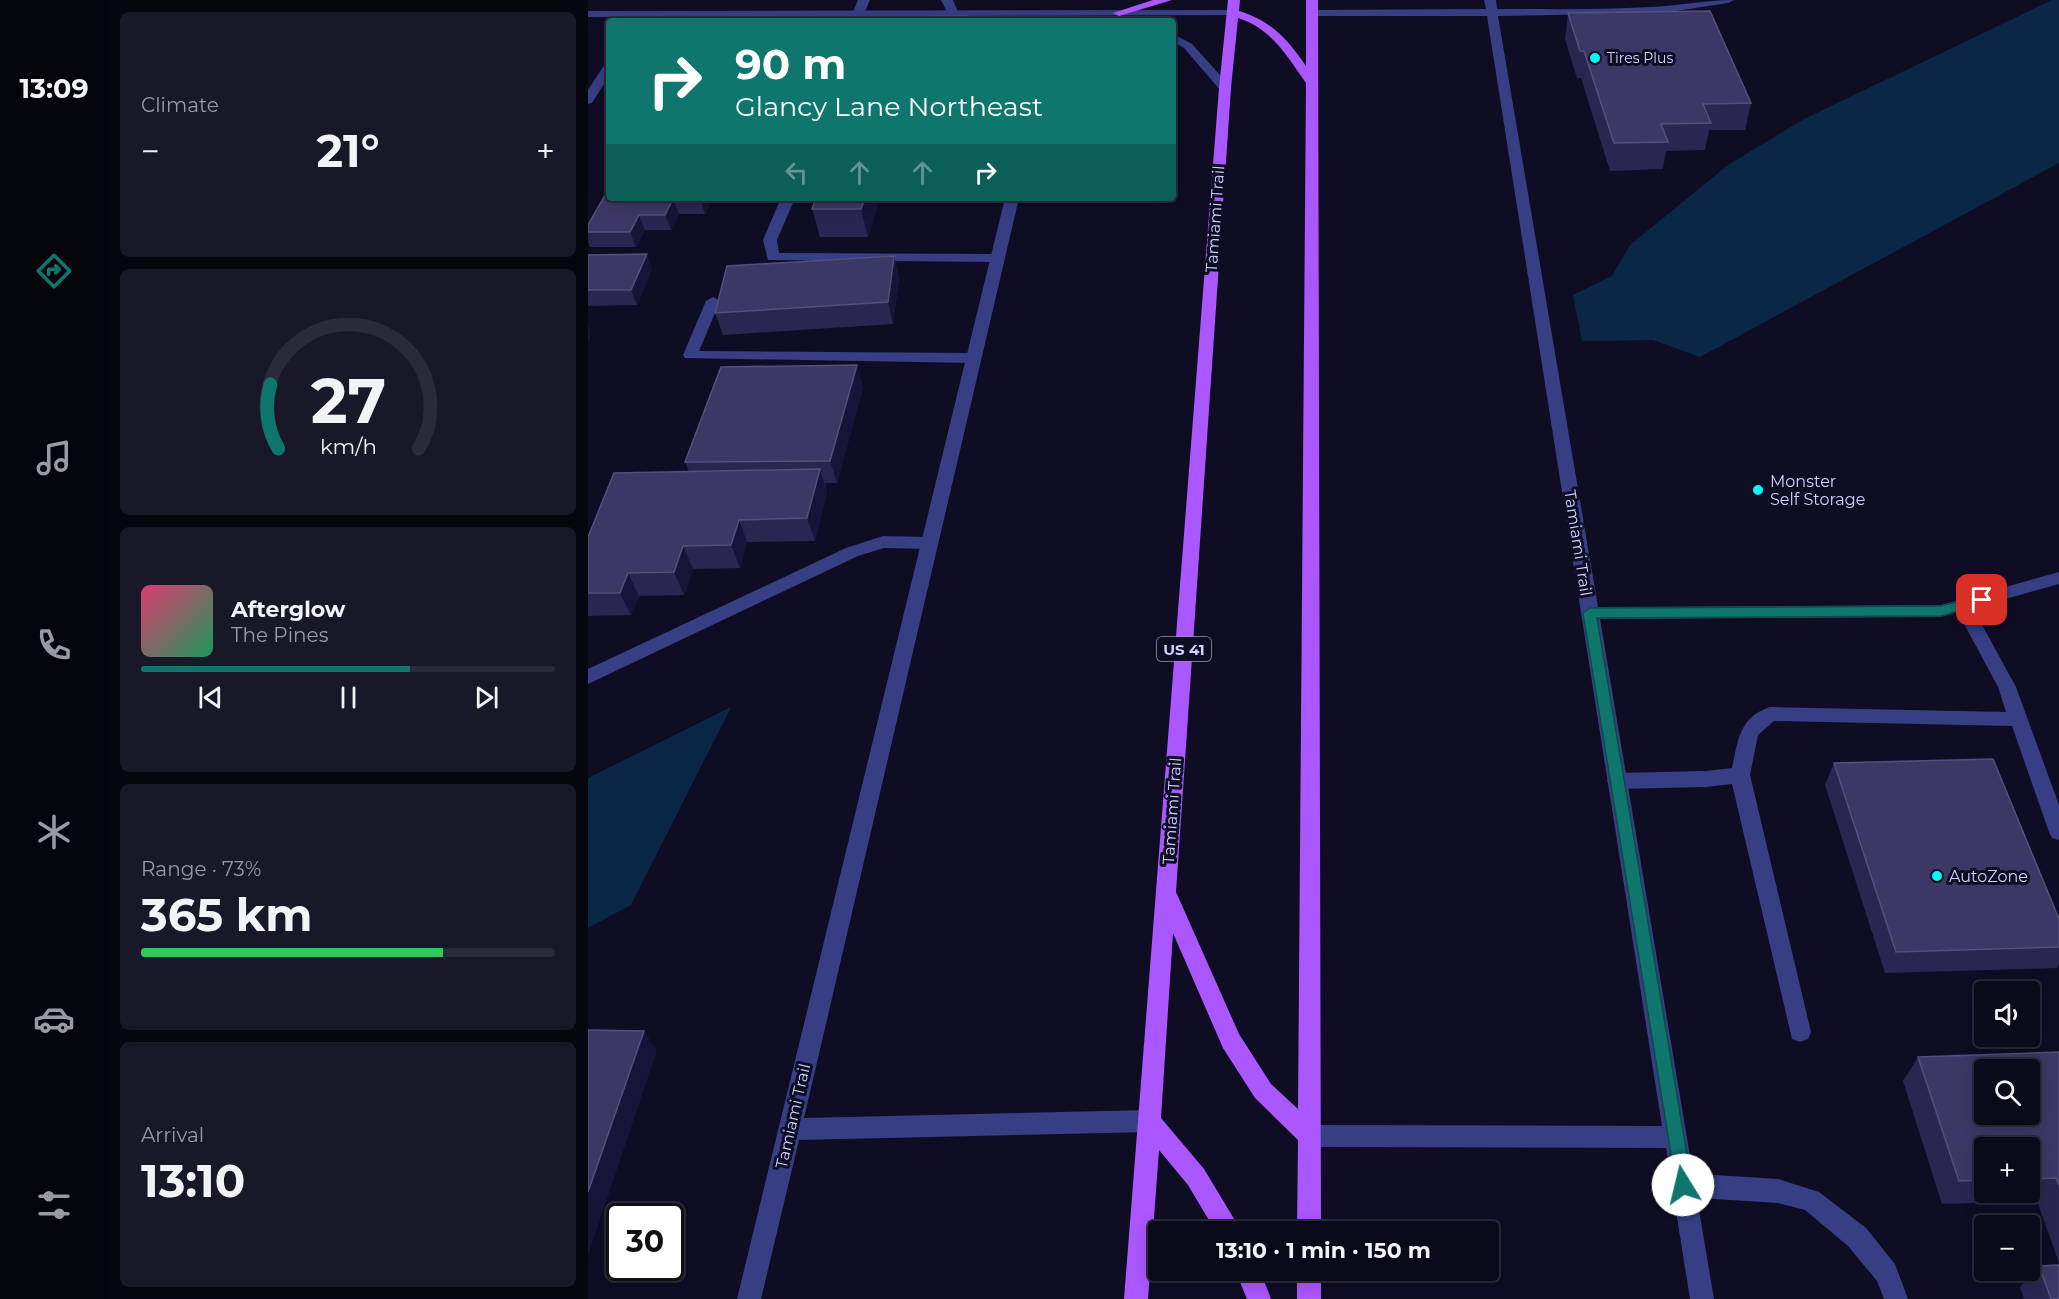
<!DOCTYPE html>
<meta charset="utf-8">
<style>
body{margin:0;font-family:Montserrat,sans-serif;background:#181828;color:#f1f3f6;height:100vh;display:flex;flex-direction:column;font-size:22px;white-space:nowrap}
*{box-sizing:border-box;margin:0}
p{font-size:20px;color:#999aa3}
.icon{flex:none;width:33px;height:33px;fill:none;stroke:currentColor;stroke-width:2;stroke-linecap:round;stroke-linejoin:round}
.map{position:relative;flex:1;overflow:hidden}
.side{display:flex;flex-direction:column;gap:12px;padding:12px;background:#06060f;width:480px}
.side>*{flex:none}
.top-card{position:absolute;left:18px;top:18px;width:570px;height:183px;border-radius:6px;box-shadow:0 3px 15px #0003,0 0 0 2px #2a2b3a;background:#0f766e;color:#fff;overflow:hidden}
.controls{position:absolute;left:1386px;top:981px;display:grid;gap:12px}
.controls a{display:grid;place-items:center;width:66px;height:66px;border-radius:6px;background:#0a0a1b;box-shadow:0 3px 15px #0003,0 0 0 2px #2a2b3a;font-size:30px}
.speed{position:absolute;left:18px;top:1203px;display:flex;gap:12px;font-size:30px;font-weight:700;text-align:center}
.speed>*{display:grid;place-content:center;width:78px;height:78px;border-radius:50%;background:#0a0a1b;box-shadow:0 3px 15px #0003,0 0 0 2px #2a2b3a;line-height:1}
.speed .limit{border:3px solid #111;border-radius:9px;background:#fff;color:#111}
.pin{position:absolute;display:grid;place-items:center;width:51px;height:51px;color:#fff;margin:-26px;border-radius:12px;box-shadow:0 3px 9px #0006}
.me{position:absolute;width:66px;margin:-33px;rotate:351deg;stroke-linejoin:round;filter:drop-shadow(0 0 4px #0008)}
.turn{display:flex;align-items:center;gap:21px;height:126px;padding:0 30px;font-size:27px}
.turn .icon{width:78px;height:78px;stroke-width:2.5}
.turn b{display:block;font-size:42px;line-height:51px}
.lanes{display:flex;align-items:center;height:57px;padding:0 30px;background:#0003;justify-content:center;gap:30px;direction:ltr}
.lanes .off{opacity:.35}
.big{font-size:45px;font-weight:700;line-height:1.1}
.side .widget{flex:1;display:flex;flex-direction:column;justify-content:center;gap:9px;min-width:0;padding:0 21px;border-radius:9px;background:#181828}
.side .dial{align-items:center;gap:0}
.dial svg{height:156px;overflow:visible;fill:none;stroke:#2a2b3a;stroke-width:7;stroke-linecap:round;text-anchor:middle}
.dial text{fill:#f1f3f6;stroke:none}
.song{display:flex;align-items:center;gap:18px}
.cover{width:72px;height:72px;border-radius:9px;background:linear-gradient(135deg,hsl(340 70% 55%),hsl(150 70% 35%))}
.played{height:6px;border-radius:3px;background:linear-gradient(90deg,#0f766e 65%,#2a2b3a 65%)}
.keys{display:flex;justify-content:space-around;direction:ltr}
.heat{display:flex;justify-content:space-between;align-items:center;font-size:33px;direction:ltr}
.charge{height:9px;border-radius:4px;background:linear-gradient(90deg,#34c759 73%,#2a2b3a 0)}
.trip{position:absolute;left:560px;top:1221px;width:351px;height:60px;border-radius:6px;background:#0a0a1b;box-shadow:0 3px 15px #0003,0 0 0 2px #2a2b3a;font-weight:700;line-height:60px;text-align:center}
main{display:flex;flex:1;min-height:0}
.tab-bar{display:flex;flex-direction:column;width:108px;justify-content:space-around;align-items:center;background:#04040b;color:#999aa3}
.tab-bar .icon{width:42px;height:42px}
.tab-bar .selected{color:#0f766e}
.tab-bar b{font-size:27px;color:#f1f3f6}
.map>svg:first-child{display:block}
.water{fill:#0a2846}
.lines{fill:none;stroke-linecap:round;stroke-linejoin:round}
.lane{fill:#373e84;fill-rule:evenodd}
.street{fill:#373e84;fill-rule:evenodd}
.primary{fill:#ab57ff;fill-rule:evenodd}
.wall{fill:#292652;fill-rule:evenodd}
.shaded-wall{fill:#161438}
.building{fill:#3b3865;stroke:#52507d;stroke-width:1.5;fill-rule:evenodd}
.route{fill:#0f766e;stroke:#0a4d48;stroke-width:1.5}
.poi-dot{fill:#00fbf5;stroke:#0e0d24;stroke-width:2}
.labels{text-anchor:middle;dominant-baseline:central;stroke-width:6;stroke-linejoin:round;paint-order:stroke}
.far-poi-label{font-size:14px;fill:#d0d1ff;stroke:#0e0d24;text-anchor:start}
.shield{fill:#0e0d24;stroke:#9696bd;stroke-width:1.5}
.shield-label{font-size:15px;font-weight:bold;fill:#d0d1ff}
.street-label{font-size:16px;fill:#d0d1ff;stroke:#0e0d24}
.poi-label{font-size:16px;fill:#d0d1ff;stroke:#0e0d24;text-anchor:start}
</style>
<main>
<nav class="tab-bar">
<b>13:09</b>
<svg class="icon selected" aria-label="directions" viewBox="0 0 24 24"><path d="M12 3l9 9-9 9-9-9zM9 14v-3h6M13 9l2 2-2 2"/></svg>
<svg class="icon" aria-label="music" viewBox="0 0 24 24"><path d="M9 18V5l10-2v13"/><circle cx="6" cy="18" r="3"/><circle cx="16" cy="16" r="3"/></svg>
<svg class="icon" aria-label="phone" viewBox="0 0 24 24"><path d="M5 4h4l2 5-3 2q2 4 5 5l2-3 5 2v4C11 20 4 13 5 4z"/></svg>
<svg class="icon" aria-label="climate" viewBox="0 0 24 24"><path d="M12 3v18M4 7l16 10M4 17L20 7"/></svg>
<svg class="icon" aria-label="car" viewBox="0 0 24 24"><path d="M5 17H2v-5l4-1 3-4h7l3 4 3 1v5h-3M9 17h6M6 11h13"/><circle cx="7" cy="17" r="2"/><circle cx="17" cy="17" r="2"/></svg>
<svg class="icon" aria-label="filters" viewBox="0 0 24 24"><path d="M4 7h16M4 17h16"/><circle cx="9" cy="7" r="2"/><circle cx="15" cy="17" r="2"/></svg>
</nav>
<section class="side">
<div class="widget"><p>Climate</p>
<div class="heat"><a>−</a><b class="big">21°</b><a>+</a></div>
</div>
<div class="widget dial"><svg viewBox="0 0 100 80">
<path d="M14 69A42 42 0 1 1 86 69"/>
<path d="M14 69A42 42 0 0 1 10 36" stroke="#0f766e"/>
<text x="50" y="56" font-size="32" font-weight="700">27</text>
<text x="50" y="72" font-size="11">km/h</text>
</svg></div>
<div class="widget">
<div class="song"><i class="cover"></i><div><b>Afterglow</b><p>The Pines</p></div></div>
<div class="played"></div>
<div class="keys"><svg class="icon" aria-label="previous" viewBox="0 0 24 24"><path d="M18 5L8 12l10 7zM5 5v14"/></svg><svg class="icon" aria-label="pause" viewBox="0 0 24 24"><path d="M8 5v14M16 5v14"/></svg><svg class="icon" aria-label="next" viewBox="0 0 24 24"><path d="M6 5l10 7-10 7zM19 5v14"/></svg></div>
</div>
<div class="widget"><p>Range · 73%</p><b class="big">365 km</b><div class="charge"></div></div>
<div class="widget"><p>Arrival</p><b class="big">13:10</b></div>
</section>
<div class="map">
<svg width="1471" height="1299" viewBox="0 0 1471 1299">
<rect width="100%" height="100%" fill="#0e0d24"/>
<g class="water">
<polygon points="1464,0 1471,0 1471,163 1112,357 1065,340 994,341 985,295 1024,276 1042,245 1140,165 1216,119"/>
<polygon points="143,707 43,905 0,928 0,778"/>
</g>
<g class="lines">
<g class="lane">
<polygon points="270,0 282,0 276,14 270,17 264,14"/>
<polygon points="353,0 365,0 371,14 369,16 361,16"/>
<polygon points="193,198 207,198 189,240 191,253 409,254 416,258 409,262 180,260 175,240"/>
<polygon points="125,297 132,301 111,351 384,353 391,358 384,363 97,358 95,355 118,301"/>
<polygon points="295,536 341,537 347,539 349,543 347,547 341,549 296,548 270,556 0,684 0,669 258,548"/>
<path d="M1375,599L1381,601L1428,687L1471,805V840L1464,838L1461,832L1424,726L1186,721L1170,735L1162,775L1223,1032L1220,1039L1212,1042L1204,1039L1144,784L1118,787L1029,789L1022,786L1019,781L1022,776L1029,773L1118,771L1144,768C1150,741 1151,717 1182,707L1418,712L1410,687L1366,605L1369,601Z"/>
<polygon points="1095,1173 1190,1179 1231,1192 1278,1228 1307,1264 1320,1299 1296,1299 1289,1281 1260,1246 1217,1210 1190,1203 1095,1197 1087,1193 1083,1185 1087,1177"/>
</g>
<g class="street">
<path d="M896,0H908L909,9C960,9 1011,10 1062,7C1090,6 1117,0 1146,0L1140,3L1075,13L910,16L1010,607L1353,605L1471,572V584L1353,617L1012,619L1126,1299H1102L1078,1148L722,1147L714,1144L710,1136L714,1128L722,1125L1074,1126L899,16H724L718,13L724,10L898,9Z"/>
<polygon points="645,10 649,11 649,15 0,17 0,11"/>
<polygon points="585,34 604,44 641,85 641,91 633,91 596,48 585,42"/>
<polygon points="21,63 21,76 4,103 0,104 0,90 17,64"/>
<polygon points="417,198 431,198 216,1118 561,1110 569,1113 572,1121 569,1129 561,1132 211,1140 173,1299 149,1299"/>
</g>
<g class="primary">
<polygon points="565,0 584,0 531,16 525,13"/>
<path d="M640,0H652L651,11C683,21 699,38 718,66V0H730L733,1232H709L710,1140L667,1098L635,1048L585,933L573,1118L616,1169L654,1232H628L600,1185L571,1150L560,1299H536L631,88ZM650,18C683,28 699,56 718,83L710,1109L683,1084L651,1034L588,892L643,88Z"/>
<polygon points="647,1270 672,1270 683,1299 659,1299"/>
<rect x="709" y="1270" width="24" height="29"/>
</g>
</g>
<g class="wall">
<polygon points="980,13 1163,103 1157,130 1121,130 1117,150 1078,151 1075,169 1022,171 993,78 989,78 977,39"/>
<polygon points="21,198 122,198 123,202 117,214 91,214 83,230 57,230 48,247 2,247 0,241 0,225"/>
<polygon points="292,198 280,237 232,237 224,209"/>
<polygon points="0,255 64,269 49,305 0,306"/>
<polygon points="306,256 311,278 305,324 135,335 127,313"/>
<polygon points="275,387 249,483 237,483 239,492 227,541 159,542 152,568 105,569 96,595 51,596 43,615 0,616 0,537 101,472 97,462"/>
<polygon points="1246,763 1471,919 1471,964 1469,968 1297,973 1237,785"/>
<path d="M1471,1052V1263L1449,1201L1354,1204L1315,1081L1330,1057ZM1396,1148H1442V1192H1396Z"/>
<polygon points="1451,1266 1471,1299 1436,1299 1432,1287"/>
</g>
<g class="shaded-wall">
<polygon points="113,198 122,198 123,202 117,214 112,199"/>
<polygon points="277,198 292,198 280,237 273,209"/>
<polygon points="85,199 91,214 83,230 77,215"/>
<polygon points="51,215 57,230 48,247 42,232"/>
<polygon points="59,254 64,269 49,305 43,290"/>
<polygon points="306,256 311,278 305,324 300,302"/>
<polygon points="0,324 3,332 0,345"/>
<polygon points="269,365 275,387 249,483 242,461"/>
<polygon points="232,469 239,492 227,541 219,518"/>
<polygon points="151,520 159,542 152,568 143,545"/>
<polygon points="95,546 105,569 96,595 86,572"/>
<polygon points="40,573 51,596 43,615 32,593"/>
<polygon points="56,1031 69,1051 0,1255 0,1192"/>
</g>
<g class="building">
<polygon points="1122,11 1163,103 1115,104 1123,123 1073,124 1080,142 1026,143 996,51 992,51 980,13"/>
<polygon points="379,16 378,21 296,21 298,17"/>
<polygon points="21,188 21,198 113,198 112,199 85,199 77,215 51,215 42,232 0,232 0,225"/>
<polygon points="228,198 277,198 273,209 224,209"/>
<polygon points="59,254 43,290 0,290 0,255"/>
<polygon points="306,256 300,302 127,313 139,266"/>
<polygon points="269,365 242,461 97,462 133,367"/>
<polygon points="232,469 219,518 151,520 143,545 95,546 86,572 40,573 32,593 0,593 0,537 26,473"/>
<polygon points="1405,759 1471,919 1471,947 1308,952 1246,763"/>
<polygon points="0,1030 56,1031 0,1192"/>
<path d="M1471,1052V1185L1468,1178L1442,1179V1148H1396V1180L1371,1181L1330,1057ZM1396,1070H1442V1114H1396Z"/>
<polygon points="1471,1265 1471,1299 1463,1299 1451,1266"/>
</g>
<polygon class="route" points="1394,595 1400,600 1398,603 1353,616 1009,618 1104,1185 1101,1191 1095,1194 1089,1191 995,613 1002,608 1353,606"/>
<g class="poi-dot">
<circle cx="1007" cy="58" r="6"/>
<circle cx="1170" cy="490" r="6"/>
<circle cx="1349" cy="876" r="6"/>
</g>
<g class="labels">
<g class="far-poi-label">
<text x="1019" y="58">Tires Plus</text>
</g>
<rect class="shield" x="569" y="637" width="54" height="24" rx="4.5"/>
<g class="shield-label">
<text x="596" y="649">US 41</text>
</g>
<g class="street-label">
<text transform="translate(627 219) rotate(-86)">Tamiami Trail</text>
<text transform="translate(990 543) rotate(81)">Tamiami Trail</text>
<text transform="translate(584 811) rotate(-86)">Tamiami Trail</text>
<text transform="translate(205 1116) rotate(-77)">Tamiami Trail</text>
</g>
<g class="poi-label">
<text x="1182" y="481">Monster<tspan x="1182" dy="18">Self Storage</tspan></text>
<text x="1361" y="876">AutoZone</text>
</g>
</g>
</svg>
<div class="controls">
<a><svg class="icon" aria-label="sound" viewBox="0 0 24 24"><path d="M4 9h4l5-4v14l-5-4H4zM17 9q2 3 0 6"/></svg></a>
<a><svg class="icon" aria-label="search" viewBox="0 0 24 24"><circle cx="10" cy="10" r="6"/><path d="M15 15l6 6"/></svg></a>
<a>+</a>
<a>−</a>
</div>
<div class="speed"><div class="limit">30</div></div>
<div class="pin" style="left:1394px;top:600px;background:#d93025"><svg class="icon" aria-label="arrive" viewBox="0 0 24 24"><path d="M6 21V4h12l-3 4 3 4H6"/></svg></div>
<svg class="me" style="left:1095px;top:1185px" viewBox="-20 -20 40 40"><circle r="19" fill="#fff"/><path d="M0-13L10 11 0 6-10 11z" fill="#0f766e"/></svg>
<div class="trip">13:10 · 1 min · 150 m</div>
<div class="top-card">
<div class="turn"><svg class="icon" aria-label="right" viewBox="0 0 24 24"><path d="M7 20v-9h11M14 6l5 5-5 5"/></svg><div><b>90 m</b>Glancy Lane Northeast</div></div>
<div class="lanes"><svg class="icon off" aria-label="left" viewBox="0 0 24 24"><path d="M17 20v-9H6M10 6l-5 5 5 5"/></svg><svg class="icon off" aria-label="ahead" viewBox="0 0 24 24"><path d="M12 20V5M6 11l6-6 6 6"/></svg><svg class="icon off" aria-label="ahead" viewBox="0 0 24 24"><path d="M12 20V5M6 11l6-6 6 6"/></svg><svg class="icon" aria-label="right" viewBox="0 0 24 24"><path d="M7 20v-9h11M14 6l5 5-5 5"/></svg></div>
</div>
</div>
</main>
